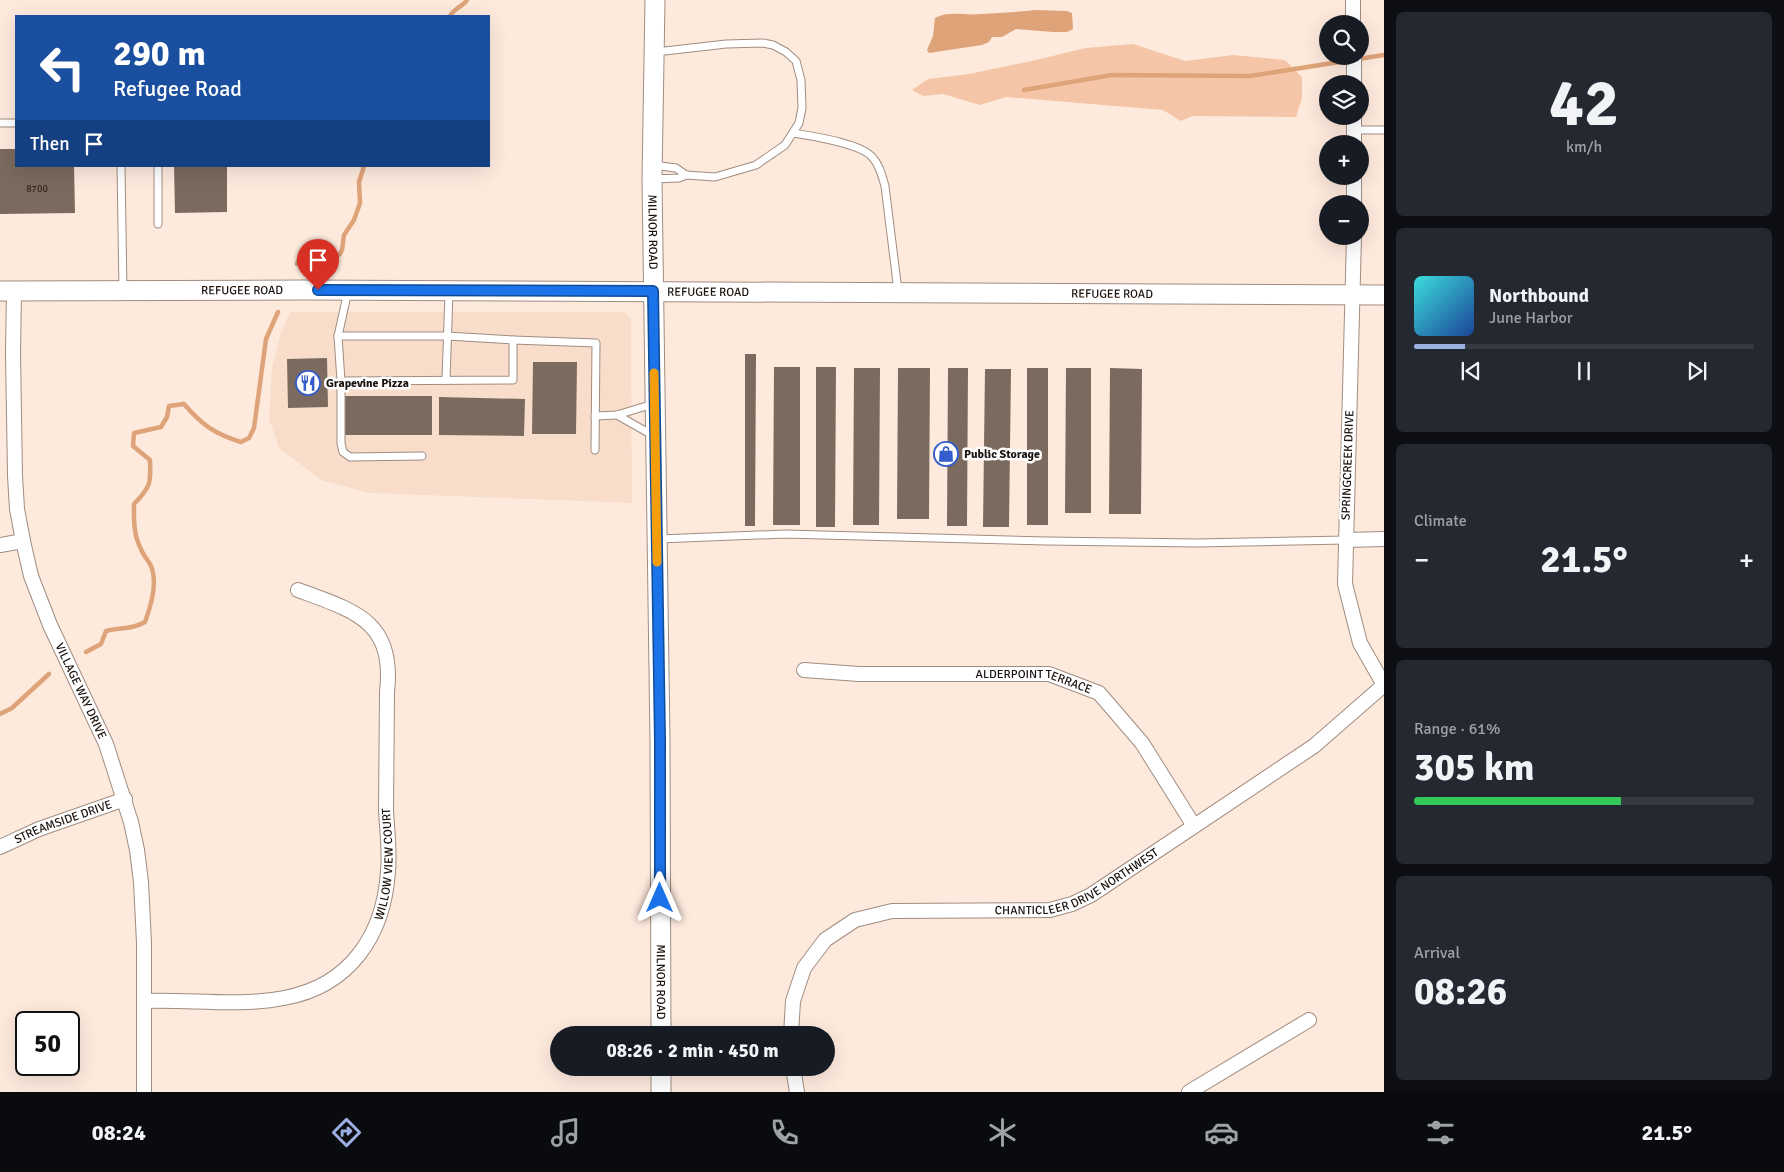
<!DOCTYPE html>
<meta charset="utf-8">
<style>
body{margin:0;font-family:Signika,sans-serif;background:#242831;color:#f1f3f6;height:100vh;display:flex;flex-direction:column;font-size:19px;white-space:nowrap}
*{box-sizing:border-box;margin:0}
p{font-size:16px;color:#9ea1a6}
.icon{flex:none;width:28px;height:28px;fill:none;stroke:currentColor;stroke-width:2;stroke-linecap:round;stroke-linejoin:round}
.map{position:relative;flex:1;overflow:hidden}
.sheet{display:flex;flex-direction:column;gap:12px;padding:12px;background:#0d0f14;width:400px}
.sheet>*{flex:none}
.hud{position:absolute;left:15px;top:15px;width:475px;height:152px;border-radius:0px;box-shadow:0 5px 20px #0002;background:#1a4fa0;color:#fff;overflow:hidden}
.fabs{position:absolute;left:1319px;top:15px;display:grid;gap:10px}
.fabs a{display:grid;place-items:center;width:50px;height:50px;border-radius:50%;background:#171b24;box-shadow:0 5px 20px #0002;font-size:25px}
.speed{position:absolute;left:15px;top:1011px;display:flex;gap:10px;font-size:25px;font-weight:700;text-align:center}
.speed>*{display:grid;place-content:center;width:65px;height:65px;border-radius:50%;background:#171b24;box-shadow:0 5px 20px #0002;line-height:1}
.speed .limit{border:2px solid #111;border-radius:8px;background:#fff;color:#111}
.pin{position:absolute;display:grid;place-items:center;width:42px;height:42px;color:#fff;margin:-51px -21px;border-radius:50% 50% 50% 0;rotate:-45deg;box-shadow:0 0 5px #0007}
.pin .icon{rotate:45deg}
.me{position:absolute;width:55px;margin:-28px;rotate:0deg;stroke-linejoin:round;filter:drop-shadow(0 0 4px #0008)}
.turn{display:flex;align-items:center;gap:18px;height:105px;padding:0 15px;font-size:22px}
.turn .icon{width:65px;height:65px;stroke-width:2.5}
.turn b{display:block;font-size:35px;line-height:42px}
.then{display:flex;align-items:center;height:48px;padding:0 15px;background:#0003;gap:10px;font-size:19px}
.big{font-size:38px;font-weight:800;line-height:1.1}
.sheet .widget{flex:1;display:flex;flex-direction:column;justify-content:center;gap:8px;min-width:0;padding:0 18px;border-radius:8px;background:#242831}
.sheet .dial{align-items:center;gap:0}
.dial b{font-size:65px;line-height:1}
.song{display:flex;align-items:center;gap:15px}
.cover{width:60px;height:60px;border-radius:8px;background:linear-gradient(135deg,hsl(180 70% 55%),hsl(220 70% 35%))}
.played{height:5px;border-radius:2px;background:linear-gradient(90deg,#9cafe3 15%,#363941 15%)}
.keys{display:flex;justify-content:space-around;direction:ltr}
.heat{display:flex;justify-content:space-between;align-items:center;font-size:28px;direction:ltr}
.charge{height:8px;border-radius:4px;background:linear-gradient(90deg,#34c759 61%,#363941 0)}
.trip{position:absolute;left:550px;top:1026px;width:285px;height:50px;border-radius:25px;background:#171b24;box-shadow:0 5px 20px #0002;font-weight:800;line-height:50px;text-align:center}
.tab-bar{display:flex;height:80px;justify-content:space-around;align-items:center;background:#090b0e;color:#9ea1a6}
.tab-bar .icon{width:35px;height:35px}
.tab-bar .on{color:#9cafe3}
.tab-bar b{font-size:22px;color:#f1f3f6}
main{display:flex;flex:1;min-height:0}
.map>svg:first-child{display:block}
.built{fill:#f8ddcb}
.green{fill:#f4c5a6}
.water{fill:#dfa379}
.lines{fill:none;stroke-linecap:round;stroke-linejoin:round}
.stream{stroke:#dfa379;stroke-width:4.5}
.building{fill:#7b6a5e}
.lane-casing{stroke:#9f8d81;stroke-width:9}
.street-casing{stroke:#9f8d81;stroke-width:16}
.secondary-casing{stroke:#9f8d81;stroke-width:21}
.lane{stroke:#fff;stroke-width:7}
.street{stroke:#fff;stroke-width:14}
.secondary{stroke:#fff;stroke-width:19}
.route-casing{stroke:#114b97;stroke-width:12}
.route{stroke:#1a73e8;stroke-width:9}
.slow{stroke:#f59e0b;stroke-width:9}
.labels{text-anchor:middle;dominant-baseline:central;stroke-width:5;stroke-linejoin:round;paint-order:stroke}
.number-label{font-size:10px;fill:#322822}
.street-label{font-size:12px;fill:#19120e;stroke:#fff}
.poi-label{font-size:12px;font-weight:bold;fill:#19120e;stroke:#fff;text-anchor:start}
</style>
<main>
<div class="map">
<svg width="1384" height="1092" viewBox="0 0 1384 1092">
<rect width="100%" height="100%" fill="#feeadd"/>
<polygon class="built" points="290,312 624,312 631,319 631,324 632,503 369,493 321,480 279,448 269,419 272,368 281,332"/>
<polygon class="green" points="1133,44 1185,61 1233,55 1285,60 1302,77 1302,98 1296,117 1192,116 1181,121 1163,110 1006,97 980,105 943,94 923,96 912,90 928,79 969,74 1036,60 1086,48"/>
<path class="water" d="M1036,10L1067,11L1072,13L1073,29L1067,32H1053L1016,29L1002,37H992L989,42L982,45L929,53L927,50L933,36L935,18C949,10 965,16 981,14C999,13 1017,12 1036,10Z"/>
<g class="lines">
<g class="stream">
<path d="M450,16C455,7 463,7 467,0"/>
<polyline points="1024,90 1112,75 1250,76 1384,55"/>
<polyline points="297,264 300,257 305,254 335,257 340,254 342,250 344,235 354,220 360,203 359,182 364,166"/>
<path d="M86,652L101,644L106,631C121,627 131,630 145,622C151,605 158,583 151,566C148,560 143,555 141,549C133,534 134,519 134,504C151,487 151,482 150,460L133,446L134,433L161,427L167,417L169,406L184,404C202,425 215,434 241,442L249,438L254,428L266,339L278,312"/>
<polyline points="0,714 12,708 49,674"/>
</g>
</g>
<g class="building">
<polygon points="0,149 16,149 16,166 74,166 75,213 0,214"/>
<polygon points="174,166 227,166 227,212 175,213"/>
<polygon points="745,354 756,354 755,526 745,526"/>
<polygon points="327,358 328,407 288,408 287,359"/>
<polygon points="533,362 577,362 576,434 532,434"/>
<polygon points="774,367 800,367 800,525 773,525"/>
<polygon points="816,367 836,367 835,527 816,527"/>
<polygon points="854,368 880,368 879,525 853,525"/>
<polygon points="898,368 930,368 929,519 897,519"/>
<polygon points="948,368 968,368 967,526 947,526"/>
<rect x="1027" y="368" width="21" height="157"/>
<polygon points="1066,368 1091,368 1091,513 1065,513"/>
<polygon points="1110,368 1142,369 1141,514 1109,514"/>
<polygon points="985,369 1011,369 1009,527 983,527"/>
<rect x="345" y="396" width="87" height="39"/>
<polygon points="439,397 525,399 524,436 439,435"/>
</g>
<g class="lines">
<defs>
<g id="lane">
<polyline points="0,123 16,123"/>
<polyline points="1354,130 1384,130"/>
<path d="M793,133C811,136 862,143 873,158C880,166 882,176 885,186L898,291"/>
<polyline points="653,165 676,168 686,175 715,177 756,165 785,145 799,123 802,108 801,80 796,61 786,52 773,45 763,43 726,44 656,52"/>
<polyline points="121,166 123,291"/>
<polyline points="653,179 679,178 686,175"/>
<polyline points="158,224 158,166"/>
<polyline points="348,291 338,336 341,381 513,380 513,340 596,343 595,450"/>
<polyline points="338,336 447,336 513,340"/>
<polyline points="446,380 449,292"/>
<polyline points="341,381 341,443 343,452 350,457 422,456"/>
<polyline points="617,415 654,436"/>
<polyline points="595,416 617,415 653,404"/>
<polyline points="659,539 785,534 1047,541 1198,543 1346,540"/>
</g>
<g id="street">
<polyline points="1353,0 1353,24"/>
<polyline points="1354,56 1354,84"/>
<polyline points="1354,116 1354,144"/>
<polyline points="1354,204 1354,176"/>
<polyline points="1354,236 1345,584 1360,643 1384,685"/>
<path id="s1" d="M14,291L13,353L15,476L17,509L23,541L31,576L50,625L106,744L131,822L137,850L141,882L144,943V1092"/>
<polyline points="1346,540 1384,539"/>
<polyline points="0,545 23,541"/>
<path id="s2" d="M804,670L859,674H1049L1099,693L1142,743L1194,826"/>
<path id="s3" d="M0,847L39,829L125,799"/>
<path id="s4" d="M144,1001C190,999 239,1007 284,998C350,986 384,935 388,871C390,851 387,830 386,810C386,771 387,732 387,692C395,621 355,611 298,590"/>
<path id="s5" d="M791,1035L793,1001L804,968L825,940L855,920L892,911L1050,910L1072,904L1091,895L1314,746L1384,685"/>
<polyline points="793,1068 797,1092"/>
<polyline points="1189,1092 1309,1020"/>
</g>
<g id="secondary">
<path id="s6" d="M655,0L652,179L660,741L661,1035"/>
<path id="s7" d="M0,291L304,290L1384,295"/>
<polyline points="661,1068 661,1092"/>
</g>
</defs>
<use href="#lane" class="lane-casing"/>
<use href="#street" class="street-casing"/>
<use href="#secondary" class="secondary-casing"/>
<use href="#lane" class="lane"/>
<use href="#street" class="street"/>
<use href="#secondary" class="secondary"/>
</g>
<g class="lines">
<defs>
<polyline id="route" points="318,290 653,291 660,741 660,898"/>
</defs>
<use href="#route" class="route-casing"/>
<use href="#route" class="route"/>
<polyline class="slow" points="654,373 657,562"/>
</g>
<defs>
<symbol id="restaurant-ring" viewBox="-11 -11 22 22"><circle r="9.5" fill="#fff" stroke="#345ccc" stroke-width="1.5"/><path d="M-5-6h1v4h1v-4h1v4h1v-4h1v5L-1.5 .5V6h-2V.5L-5-1ZM5-6V6H3V1.5H1.5Q1.5-4 5-6Z" fill="#345ccc"/></symbol>
<symbol id="shop-ring" viewBox="-11 -11 22 22"><circle r="9.5" fill="#fff" stroke="#345ccc" stroke-width="1.5"/><path d="M-5-2.5h2.3a2.7 3.5 0 0 1 5.4 0H5L5.5 6h-11ZM-1.5-2.5h3a1.5 2.3 0 0 0-3 0Z" fill="#345ccc"/></symbol>
</defs>
<g fill-rule="evenodd">
<use href="#restaurant-ring" x="294" y="369" width="28" height="28"/>
<use href="#shop-ring" x="932" y="440" width="28" height="28"/>
</g>
<g class="labels">
<g class="number-label">
<text x="37" y="189">8700</text>
</g>
<g class="street-label">
<text stroke="none"><textPath href="#s6" startOffset="232">MILNOR ROAD</textPath></text>
<text stroke="none"><textPath href="#s7" startOffset="242">REFUGEE ROAD</textPath></text>
<text stroke="none"><textPath href="#s7" startOffset="708">REFUGEE ROAD</textPath></text>
<text stroke="none"><textPath href="#s7" startOffset="1112">REFUGEE ROAD</textPath></text>
<text transform="translate(1348 465) rotate(-88)">SPRINGCREEK DRIVE</text>
<text stroke="none"><textPath href="#s2" startOffset="231">ALDERPOINT TERRACE</textPath></text>
<text stroke="none"><textPath href="#s1" startOffset="412">VILLAGE WAY DRIVE</textPath></text>
<text stroke="none"><textPath href="#s3" startOffset="68">STREAMSIDE DRIVE</textPath></text>
<text stroke="none"><textPath href="#s4" startOffset="325">WILLOW VIEW COURT</textPath></text>
<text stroke="none"><textPath href="#s5" startOffset="370">CHANTICLEER DRIVE NORTHWEST</textPath></text>
<text stroke="none"><textPath href="#s6" startOffset="982">MILNOR ROAD</textPath></text>
</g>
<g class="poi-label">
<text x="326" y="383">Grapevine Pizza</text>
<text x="964" y="454">Public Storage</text>
</g>
</g>
</svg>
<div class="fabs">
<a><svg class="icon" aria-label="search" viewBox="0 0 24 24"><circle cx="10" cy="10" r="6"/><path d="M15 15l6 6"/></svg></a>
<a><svg class="icon" aria-label="layers" viewBox="0 0 24 24"><path d="M12 4l9 5-9 5-9-5zM3 14l9 5 9-5"/></svg></a>
<a>+</a>
<a>−</a>
</div>
<div class="speed"><div class="limit">50</div></div>
<div class="pin" style="left:318px;top:290px;background:#d93025"><svg class="icon" aria-label="arrive" viewBox="0 0 24 24"><path d="M6 21V4h12l-3 4 3 4H6"/></svg></div>
<svg class="me" style="left:660px;top:898px" viewBox="-20 -20 40 40"><path d="M0-17L14 15 0 8-14 15z" fill="#1a73e8" stroke="#fff" stroke-width="4"/></svg>
<div class="trip">08:26 · 2 min · 450 m</div>
<div class="hud">
<div class="turn"><svg class="icon" aria-label="left" viewBox="0 0 24 24"><path d="M17 20v-9H6M10 6l-5 5 5 5"/></svg><div><b>290 m</b>Refugee Road</div></div>
<div class="then">Then<svg class="icon" aria-label="arrive" viewBox="0 0 24 24"><path d="M6 21V4h12l-3 4 3 4H6"/></svg></div>
</div>
</div>
<section class="sheet">
<div class="widget dial"><b>42</b><p>km/h</p></div>
<div class="widget">
<div class="song"><i class="cover"></i><div><b>Northbound</b><p>June Harbor</p></div></div>
<div class="played"></div>
<div class="keys"><svg class="icon" aria-label="previous" viewBox="0 0 24 24"><path d="M18 5L8 12l10 7zM5 5v14"/></svg><svg class="icon" aria-label="pause" viewBox="0 0 24 24"><path d="M8 5v14M16 5v14"/></svg><svg class="icon" aria-label="next" viewBox="0 0 24 24"><path d="M6 5l10 7-10 7zM19 5v14"/></svg></div>
</div>
<div class="widget"><p>Climate</p>
<div class="heat"><a>−</a><b class="big">21.5°</b><a>+</a></div>
</div>
<div class="widget"><p>Range · 61%</p><b class="big">305 km</b><div class="charge"></div></div>
<div class="widget"><p>Arrival</p><b class="big">08:26</b></div>
</section>
</main>
<nav class="tab-bar">
<b>08:24</b>
<svg class="icon on" aria-label="directions" viewBox="0 0 24 24"><path d="M12 3l9 9-9 9-9-9zM9 14v-3h6M13 9l2 2-2 2"/></svg>
<svg class="icon" aria-label="music" viewBox="0 0 24 24"><path d="M9 18V5l10-2v13"/><circle cx="6" cy="18" r="3"/><circle cx="16" cy="16" r="3"/></svg>
<svg class="icon" aria-label="phone" viewBox="0 0 24 24"><path d="M5 4h4l2 5-3 2q2 4 5 5l2-3 5 2v4C11 20 4 13 5 4z"/></svg>
<svg class="icon" aria-label="climate" viewBox="0 0 24 24"><path d="M12 3v18M4 7l16 10M4 17L20 7"/></svg>
<svg class="icon" aria-label="car" viewBox="0 0 24 24"><path d="M5 17H2v-5l4-1 3-4h7l3 4 3 1v5h-3M9 17h6M6 11h13"/><circle cx="7" cy="17" r="2"/><circle cx="17" cy="17" r="2"/></svg>
<svg class="icon" aria-label="filters" viewBox="0 0 24 24"><path d="M4 7h16M4 17h16"/><circle cx="9" cy="7" r="2"/><circle cx="15" cy="17" r="2"/></svg>
<b>21.5°</b>
</nav>
